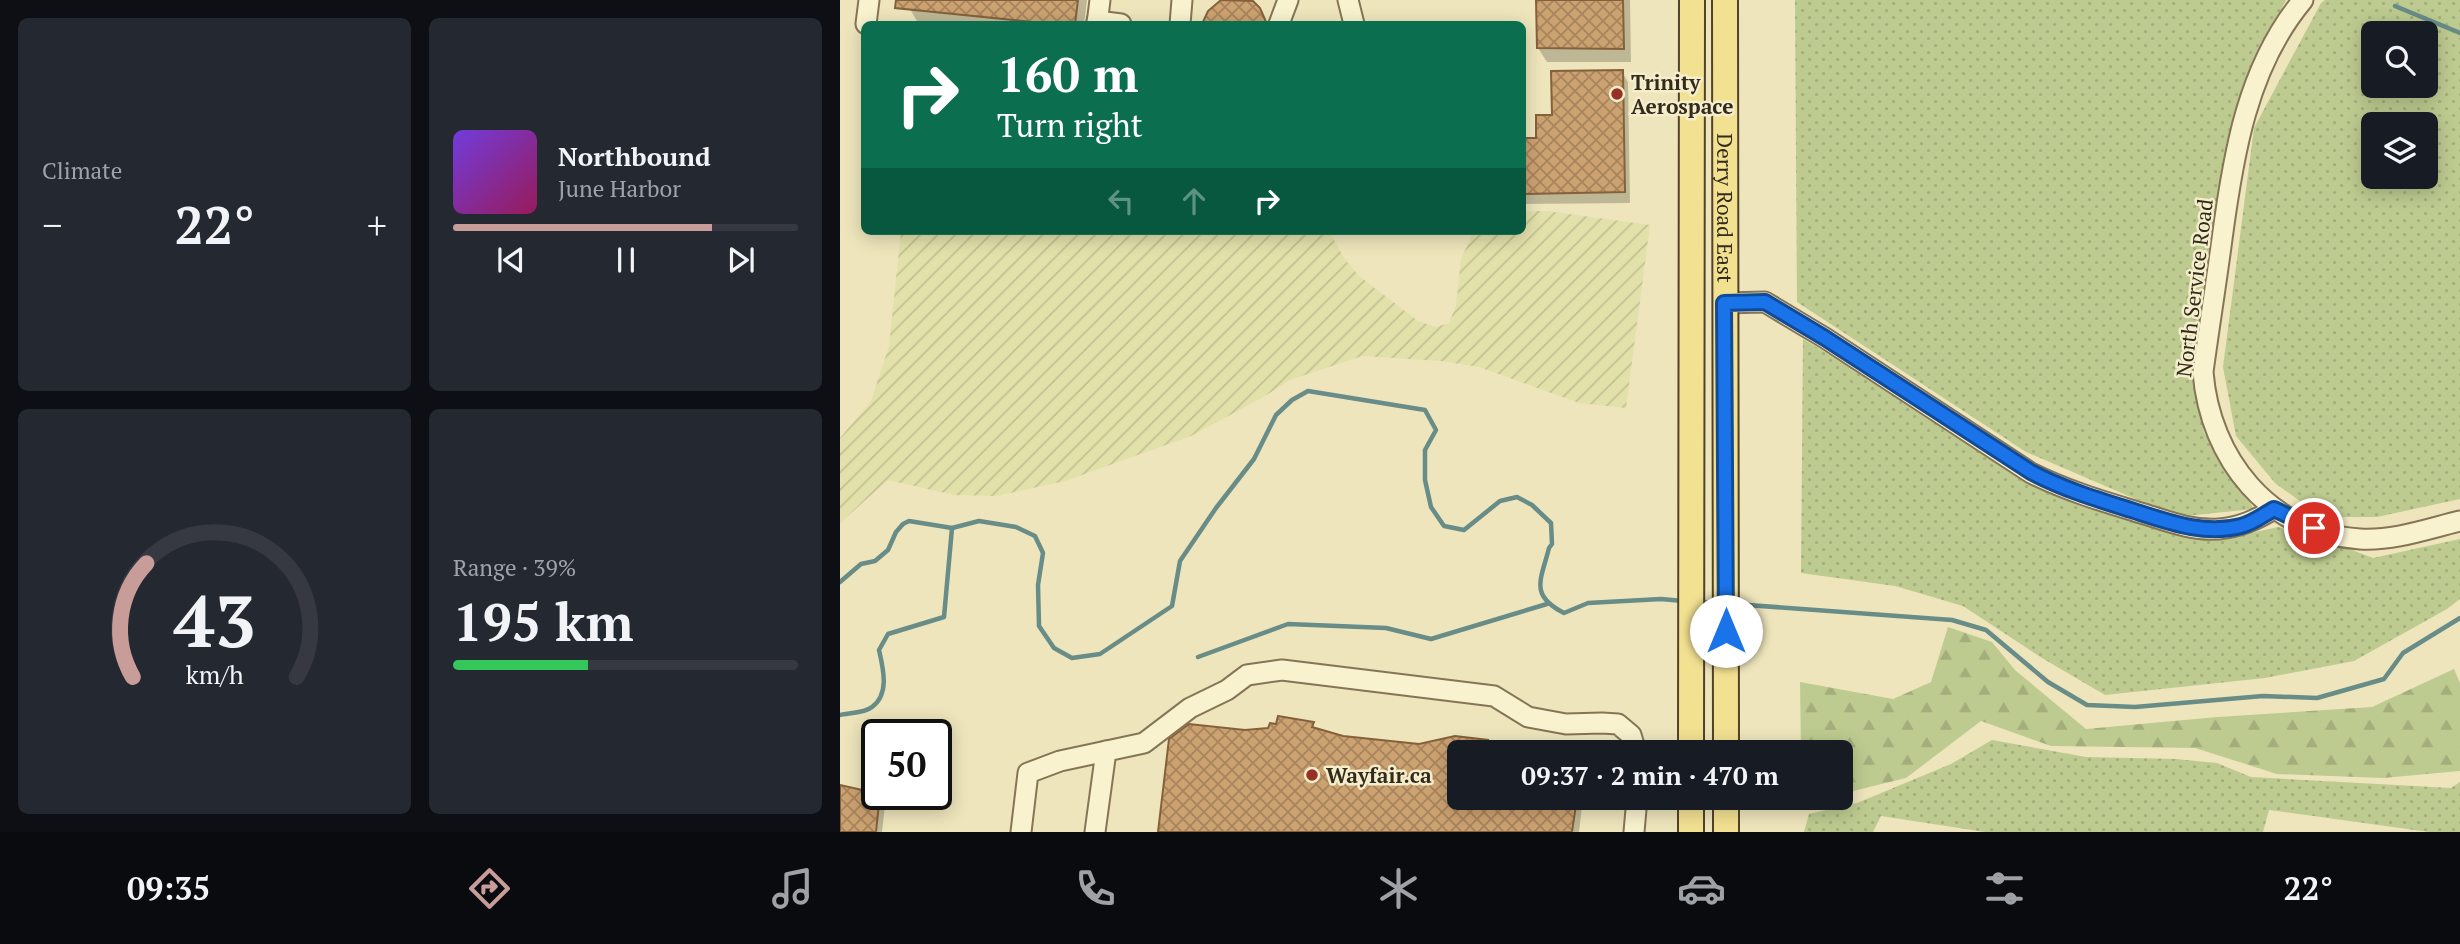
<!DOCTYPE html>
<meta charset="utf-8">
<style>
body{margin:0;font-family:"PT Serif",serif;background:#242831;color:#f1f3f6;height:100vh;display:flex;flex-direction:column;font-size:26px;white-space:nowrap}
*{box-sizing:border-box;margin:0}
p{font-size:23px;color:#9ea1a6}
.icon{flex:none;width:38px;height:38px;fill:none;stroke:currentColor;stroke-width:2;stroke-linecap:round;stroke-linejoin:round}
.map{position:relative;flex:1;overflow:hidden}
.panel{display:flex;flex-direction:column;gap:18px;padding:18px;background:#0d0f14;width:840px}
.panel>*{flex:none}
.guide{position:absolute;left:21px;top:21px;width:665px;height:214px;border-radius:10px;box-shadow:0 4px 18px #0003;background:#0b6e4f;color:#fff;overflow:hidden}
.buttons{position:absolute;left:1521px;top:21px;display:grid;gap:14px}
.buttons a{display:grid;place-items:center;width:77px;height:77px;border-radius:10px;background:#171b24;box-shadow:0 4px 18px #0003;font-size:35px}
.speed{position:absolute;left:21px;top:719px;display:flex;gap:14px;font-size:35px;font-weight:700;text-align:center}
.speed>*{display:grid;place-content:center;width:91px;height:91px;border-radius:50%;background:#171b24;box-shadow:0 4px 18px #0003;line-height:1}
.speed .limit{border:4px solid #111;border-radius:10px;background:#fff;color:#111}
.pin{position:absolute;display:grid;place-items:center;width:60px;height:60px;color:#fff;margin:-30px;border:4px solid #fff;border-radius:50%;box-shadow:0 2px 7px #0007}
.me{position:absolute;width:77px;margin:-38px;rotate:0deg;stroke-linejoin:round;filter:drop-shadow(0 0 5px #0008)}
.turn{display:flex;align-items:center;gap:24px;height:147px;padding:0 21px;font-size:32px}
.turn .icon{width:91px;height:91px;stroke-width:2.5}
.turn b{display:block;font-size:49px;line-height:60px}
.lanes{display:flex;align-items:center;height:66px;padding:0 21px;background:#0003;justify-content:center;gap:35px;direction:ltr}
.lanes .off{opacity:.35}
.big{font-size:52px;font-weight:700;line-height:1.1}
.panel .widget{flex:1;display:flex;flex-direction:column;justify-content:center;gap:10px;min-width:0;padding:0 24px;border-radius:10px;background:#242831}
.panel .dial{align-items:center;gap:0}
.dial svg{height:182px;overflow:visible;fill:none;stroke:#363941;stroke-width:7;stroke-linecap:round;text-anchor:middle}
.dial text{fill:#f1f3f6;stroke:none}
.song{display:flex;align-items:center;gap:21px}
.cover{width:84px;height:84px;border-radius:10px;background:linear-gradient(135deg,hsl(260 70% 55%),hsl(330 70% 35%))}
.played{height:7px;border-radius:4px;background:linear-gradient(90deg,#c89c98 75%,#363941 75%)}
.keys{display:flex;justify-content:space-around;direction:ltr}
.heat{display:flex;justify-content:space-between;align-items:center;font-size:38px;direction:ltr}
.charge{height:10px;border-radius:5px;background:linear-gradient(90deg,#34c759 39%,#363941 0)}
.panel .tiles{flex:1;display:grid;gap:18px;grid-template-columns:repeat(2,1fr)}
.trip{position:absolute;left:607px;top:740px;width:406px;height:70px;border-radius:10px;background:#171b24;box-shadow:0 4px 18px #0003;font-weight:700;line-height:70px;text-align:center}
.dock{display:flex;height:112px;justify-content:space-around;align-items:center;background:#090b0e;color:#9ea1a6}
.dock .icon{width:49px;height:49px}
.dock .selected{color:#c89c98}
.dock b{font-size:32px;color:#f1f3f6}
main{display:flex;flex:1;min-height:0}
.map>svg:first-child{display:block}
.farmland{fill:url(#farmland-furrows)}
.grass{fill:url(#grass-dots);fill-rule:evenodd}
.forest{fill:url(#forest-firs)}
.shadow{fill:#0003}
.lines{fill:none;stroke-linecap:round;stroke-linejoin:round}
.stream{stroke:#688c87;stroke-width:4.5}
.building{fill:url(#building-cross-hatch);stroke:#85613b;stroke-width:2}
.minor-casing{stroke:#857556;stroke-width:23}
.major-casing{stroke:#52422a;stroke-width:28}
.minor{stroke:#f9f2cf;stroke-width:19}
.major{stroke:#f3e192;stroke-width:24}
.route-casing{stroke:#114b97;stroke-width:18}
.route{stroke:#1a73e8;stroke-width:12}
.poi-dot{fill:#953225;stroke:#f5eecc;stroke-width:2.5}
.labels{text-anchor:middle;dominant-baseline:central;stroke-width:5;stroke-linejoin:round;paint-order:stroke}
.poi-label{font-size:21px;font-weight:bold;fill:#342a1b;stroke:#f5eecc;text-anchor:start}
.street-label{font-size:21px;fill:#342a1b;stroke:#f5eecc}
</style>
<main>
<section class="panel">
<div class="tiles">
<div class="widget"><p>Climate</p>
<div class="heat"><a>−</a><b class="big">22°</b><a>+</a></div>
</div>
<div class="widget">
<div class="song"><i class="cover"></i><div><b>Northbound</b><p>June Harbor</p></div></div>
<div class="played"></div>
<div class="keys"><svg class="icon" aria-label="previous" viewBox="0 0 24 24"><path d="M18 5L8 12l10 7zM5 5v14"/></svg><svg class="icon" aria-label="pause" viewBox="0 0 24 24"><path d="M8 5v14M16 5v14"/></svg><svg class="icon" aria-label="next" viewBox="0 0 24 24"><path d="M6 5l10 7-10 7zM19 5v14"/></svg></div>
</div>
<div class="widget dial"><svg viewBox="0 0 100 80">
<path d="M14 69A42 42 0 1 1 86 69"/>
<path d="M14 69A42 42 0 0 1 20 19" stroke="#c89c98"/>
<text x="50" y="56" font-size="32" font-weight="700">43</text>
<text x="50" y="72" font-size="11">km/h</text>
</svg></div>
<div class="widget"><p>Range · 39%</p><b class="big">195 km</b><div class="charge"></div></div>
</div>
</section>
<div class="map">
<svg width="1620" height="832" viewBox="0 0 1620 832">
<defs>
<pattern id="farmland-furrows" width="10" height="10" patternUnits="userSpaceOnUse" patternTransform="scale(1.75)"><rect width="10" height="10" fill="#e3e1aa"/><path d="M-1 1l2-2M0 10L10 0M9 11l2-2" fill="none" stroke="#c3c192"/></pattern>
<pattern id="grass-dots" width="8" height="8" patternUnits="userSpaceOnUse" patternTransform="scale(1.75)"><rect width="8" height="8" fill="#bdcb90"/><path d="M2 2h.1M6 6h.1" fill="none" stroke="#a3ae7c" stroke-width="1.8" stroke-linecap="round"/></pattern>
<pattern id="forest-firs" width="22" height="20" patternUnits="userSpaceOnUse" patternTransform="scale(1.75)"><rect width="22" height="20" fill="#bdcb90"/><path d="M5 1l3.5 6h-7zM16 11l3.5 6h-7z" fill="#a3ae7c"/></pattern>
<pattern id="building-cross-hatch" width="8" height="8" patternUnits="userSpaceOnUse" patternTransform="scale(1.75)"><rect width="8" height="8" fill="#cda271"/><path d="M0 0l8 8M0 8l8-8" fill="none" stroke="#a7845c"/></pattern>
</defs>
<rect width="100%" height="100%" fill="#eee5bc"/>
<polygon class="farmland" points="683,211 707,211 810,225 786,408 739,403 639,367 601,361 522,356 450,380 420,399 351,436 225,481 157,496 114,495 48,480 0,523 0,438 31,401 49,346 61,231 489,231 504,258 519,276 578,321 596,327 609,323 616,306 621,259 632,235 635,231 682,231"/>
<g class="grass">
<polygon points="955,0 1446,0 1403,86 1384,166 1364,275 1356,374 1364,432 1414,509 1345,516 1321,510 1186,452 957,302"/>
<path d="M1485,0H1620V499L1537,517H1482L1435,483L1396,436L1383,367L1414,128L1481,3ZM1533,33H1586V86H1533ZM1586,124V177H1533V124Z"/>
<polygon points="963,339 1062,398 1202,490 1304,524 1375,541 1438,527 1486,540 1533,558 1620,539 1620,599 1607,609 1514,661 1425,678 1265,695 1202,658 1123,606 1055,586 961,573"/>
<polygon points="1152,740 1246,757 1336,759 1377,763 1411,777 1611,788 1620,782 1620,832 1589,832 1429,810 1423,832 1145,832 1041,816 1033,832 964,832 969,814 1017,803 1111,764"/>
</g>
<polygon class="forest" points="1108,627 1152,642 1175,670 1246,729 1377,717 1532,707 1614,669 1620,683 1620,771 1543,778 1437,774 1355,748 1211,746 1141,721 1066,778 1001,794 1001,752 961,752 960,682 1053,699 1091,682"/>
<g class="shadow">
<polygon points="71,0 247,0 244,24 78,23 70,9"/>
<polygon points="389,0 405,0 419,9 428,24 366,24 366,20 376,5"/>
<polygon points="698,0 790,0 791,62 707,62 698,48"/>
<polygon points="782,72 788,82 790,203 682,204 682,140 698,139"/>
<polygon points="472,723 476,730 503,738 579,745 647,742 653,751 657,752 620,752 620,798 743,798 739,832 320,832 405,732"/>
<polygon points="0,787 39,795 45,805 42,832 0,832"/>
</g>
<g class="lines">
<g class="stream">
<polyline points="1555,6 1620,33"/>
<path d="M0,582L21,564L35,561L48,550L56,532L63,524L69,521L112,528L139,521L176,527L195,536L203,553L198,585L199,626L214,648L232,658L260,654L332,606L340,561L376,508L414,459L436,415L452,400L468,391L585,410L596,430L585,450V480L591,507L604,526L624,530L660,501L677,497L692,505L711,523L712,544L709,548C701,580 689,595 724,613L748,603L821,599L843,601"/>
<polyline points="859,602 878,603"/>
<polyline points="894,604 1112,620 1146,630 1208,682 1247,705 1295,707 1423,696 1477,698 1544,679 1563,653 1620,618"/>
<polyline points="358,657 448,624 546,628 591,639 707,604"/>
<path d="M0,715C9,713 25,713 32,707C50,694 43,668 39,650L48,634L104,617L112,528"/>
</g>
</g>
<g class="building">
<polygon points="56,0 238,0 235,24 212,24 55,8"/>
<polygon points="381,0 413,1 420,8 427,24 362,24 368,11"/>
<polygon points="696,0 783,0 784,49 697,48"/>
<polygon points="783,70 785,192 682,194 682,138 696,138 696,115 712,115 711,71"/>
<polygon points="438,716 474,722 472,727 503,736 579,744 615,736 648,740 647,752 620,752 620,798 737,798 732,832 318,832 329,739 349,724 405,730 428,728 430,723 436,724"/>
<polygon points="0,785 40,794 36,832 0,832"/>
</g>
<g class="lines">
<defs>
<g id="minor">
<polyline points="508,0 514,24"/>
<path d="M1463,0C1407,67 1393,156 1382,239C1376,284 1369,328 1363,372C1370,459 1429,533 1520,539C1554,541 1587,529 1620,521"/>
<polyline points="257,21 281,24"/>
<polyline points="26,24 29,0"/>
<polyline points="257,24 260,0"/>
<polyline points="340,24 342,0"/>
<polyline points="439,24 448,0"/>
<path d="M884,303L925,302L985,338L1191,473C1227,491 1262,501 1301,513C1327,521 1352,531 1379,529C1400,527 1416,520 1434,509"/>
<polyline points="181,832 188,773 220,761 304,743 350,708 387,690 407,675 442,670 654,696 688,717 726,724 762,723 778,724 791,735 796,752"/>
<polyline points="255,832 266,751"/>
<polyline points="794,832 797,798"/>
</g>
<g id="major">
<path id="s1" d="M885,0L886,752"/>
<polyline points="851,752 852,0"/>
<polyline points="886,798 886,832"/>
<polyline points="851,832 851,798"/>
</g>
</defs>
<use href="#minor" class="minor-casing"/>
<use href="#major" class="major-casing"/>
<use href="#minor" class="minor"/>
<use href="#major" class="major"/>
</g>
<g class="lines">
<defs>
<path id="route" d="M886,631L884,303L925,302L985,338L1191,472C1223,489 1256,499 1291,510C1326,521 1363,536 1401,526C1413,523 1423,515 1434,509L1474,528"/>
</defs>
<use href="#route" class="route-casing"/>
<use href="#route" class="route"/>
</g>
<g class="poi-dot">
<circle cx="777" cy="94" r="7"/>
<circle cx="472" cy="775" r="7"/>
</g>
<g class="labels">
<g class="poi-label">
<text x="791" y="82">Trinity<tspan x="791" dy="24">Aerospace</tspan></text>
<text x="486" y="775">Wayfair.ca</text>
</g>
<g class="street-label">
<text stroke="none"><textPath href="#s1" startOffset="208">Derry Road East</textPath></text>
<text transform="translate(1354 288) rotate(-83)">North Service Road</text>
</g>
</g>
</svg>
<div class="buttons">
<a><svg class="icon" aria-label="search" viewBox="0 0 24 24"><circle cx="10" cy="10" r="6"/><path d="M15 15l6 6"/></svg></a>
<a><svg class="icon" aria-label="layers" viewBox="0 0 24 24"><path d="M12 4l9 5-9 5-9-5zM3 14l9 5 9-5"/></svg></a>
</div>
<div class="speed"><div class="limit">50</div></div>
<div class="pin" style="left:1474px;top:528px;background:#d93025"><svg class="icon" aria-label="arrive" viewBox="0 0 24 24"><path d="M6 21V4h12l-3 4 3 4H6"/></svg></div>
<svg class="me" style="left:886px;top:631px" viewBox="-20 -20 40 40"><circle r="19" fill="#fff"/><path d="M0-13L10 11 0 6-10 11z" fill="#1a73e8"/></svg>
<div class="trip">09:37 · 2 min · 470 m</div>
<div class="guide">
<div class="turn"><svg class="icon" aria-label="right" viewBox="0 0 24 24"><path d="M7 20v-9h11M14 6l5 5-5 5"/></svg><div><b>160 m</b>Turn right</div></div>
<div class="lanes"><svg class="icon off" aria-label="left" viewBox="0 0 24 24"><path d="M17 20v-9H6M10 6l-5 5 5 5"/></svg><svg class="icon off" aria-label="ahead" viewBox="0 0 24 24"><path d="M12 20V5M6 11l6-6 6 6"/></svg><svg class="icon" aria-label="right" viewBox="0 0 24 24"><path d="M7 20v-9h11M14 6l5 5-5 5"/></svg></div>
</div>
</div>
</main>
<nav class="dock">
<b>09:35</b>
<svg class="icon selected" aria-label="directions" viewBox="0 0 24 24"><path d="M12 3l9 9-9 9-9-9zM9 14v-3h6M13 9l2 2-2 2"/></svg>
<svg class="icon" aria-label="music" viewBox="0 0 24 24"><path d="M9 18V5l10-2v13"/><circle cx="6" cy="18" r="3"/><circle cx="16" cy="16" r="3"/></svg>
<svg class="icon" aria-label="phone" viewBox="0 0 24 24"><path d="M5 4h4l2 5-3 2q2 4 5 5l2-3 5 2v4C11 20 4 13 5 4z"/></svg>
<svg class="icon" aria-label="climate" viewBox="0 0 24 24"><path d="M12 3v18M4 7l16 10M4 17L20 7"/></svg>
<svg class="icon" aria-label="car" viewBox="0 0 24 24"><path d="M5 17H2v-5l4-1 3-4h7l3 4 3 1v5h-3M9 17h6M6 11h13"/><circle cx="7" cy="17" r="2"/><circle cx="17" cy="17" r="2"/></svg>
<svg class="icon" aria-label="filters" viewBox="0 0 24 24"><path d="M4 7h16M4 17h16"/><circle cx="9" cy="7" r="2"/><circle cx="15" cy="17" r="2"/></svg>
<b>22°</b>
</nav>
